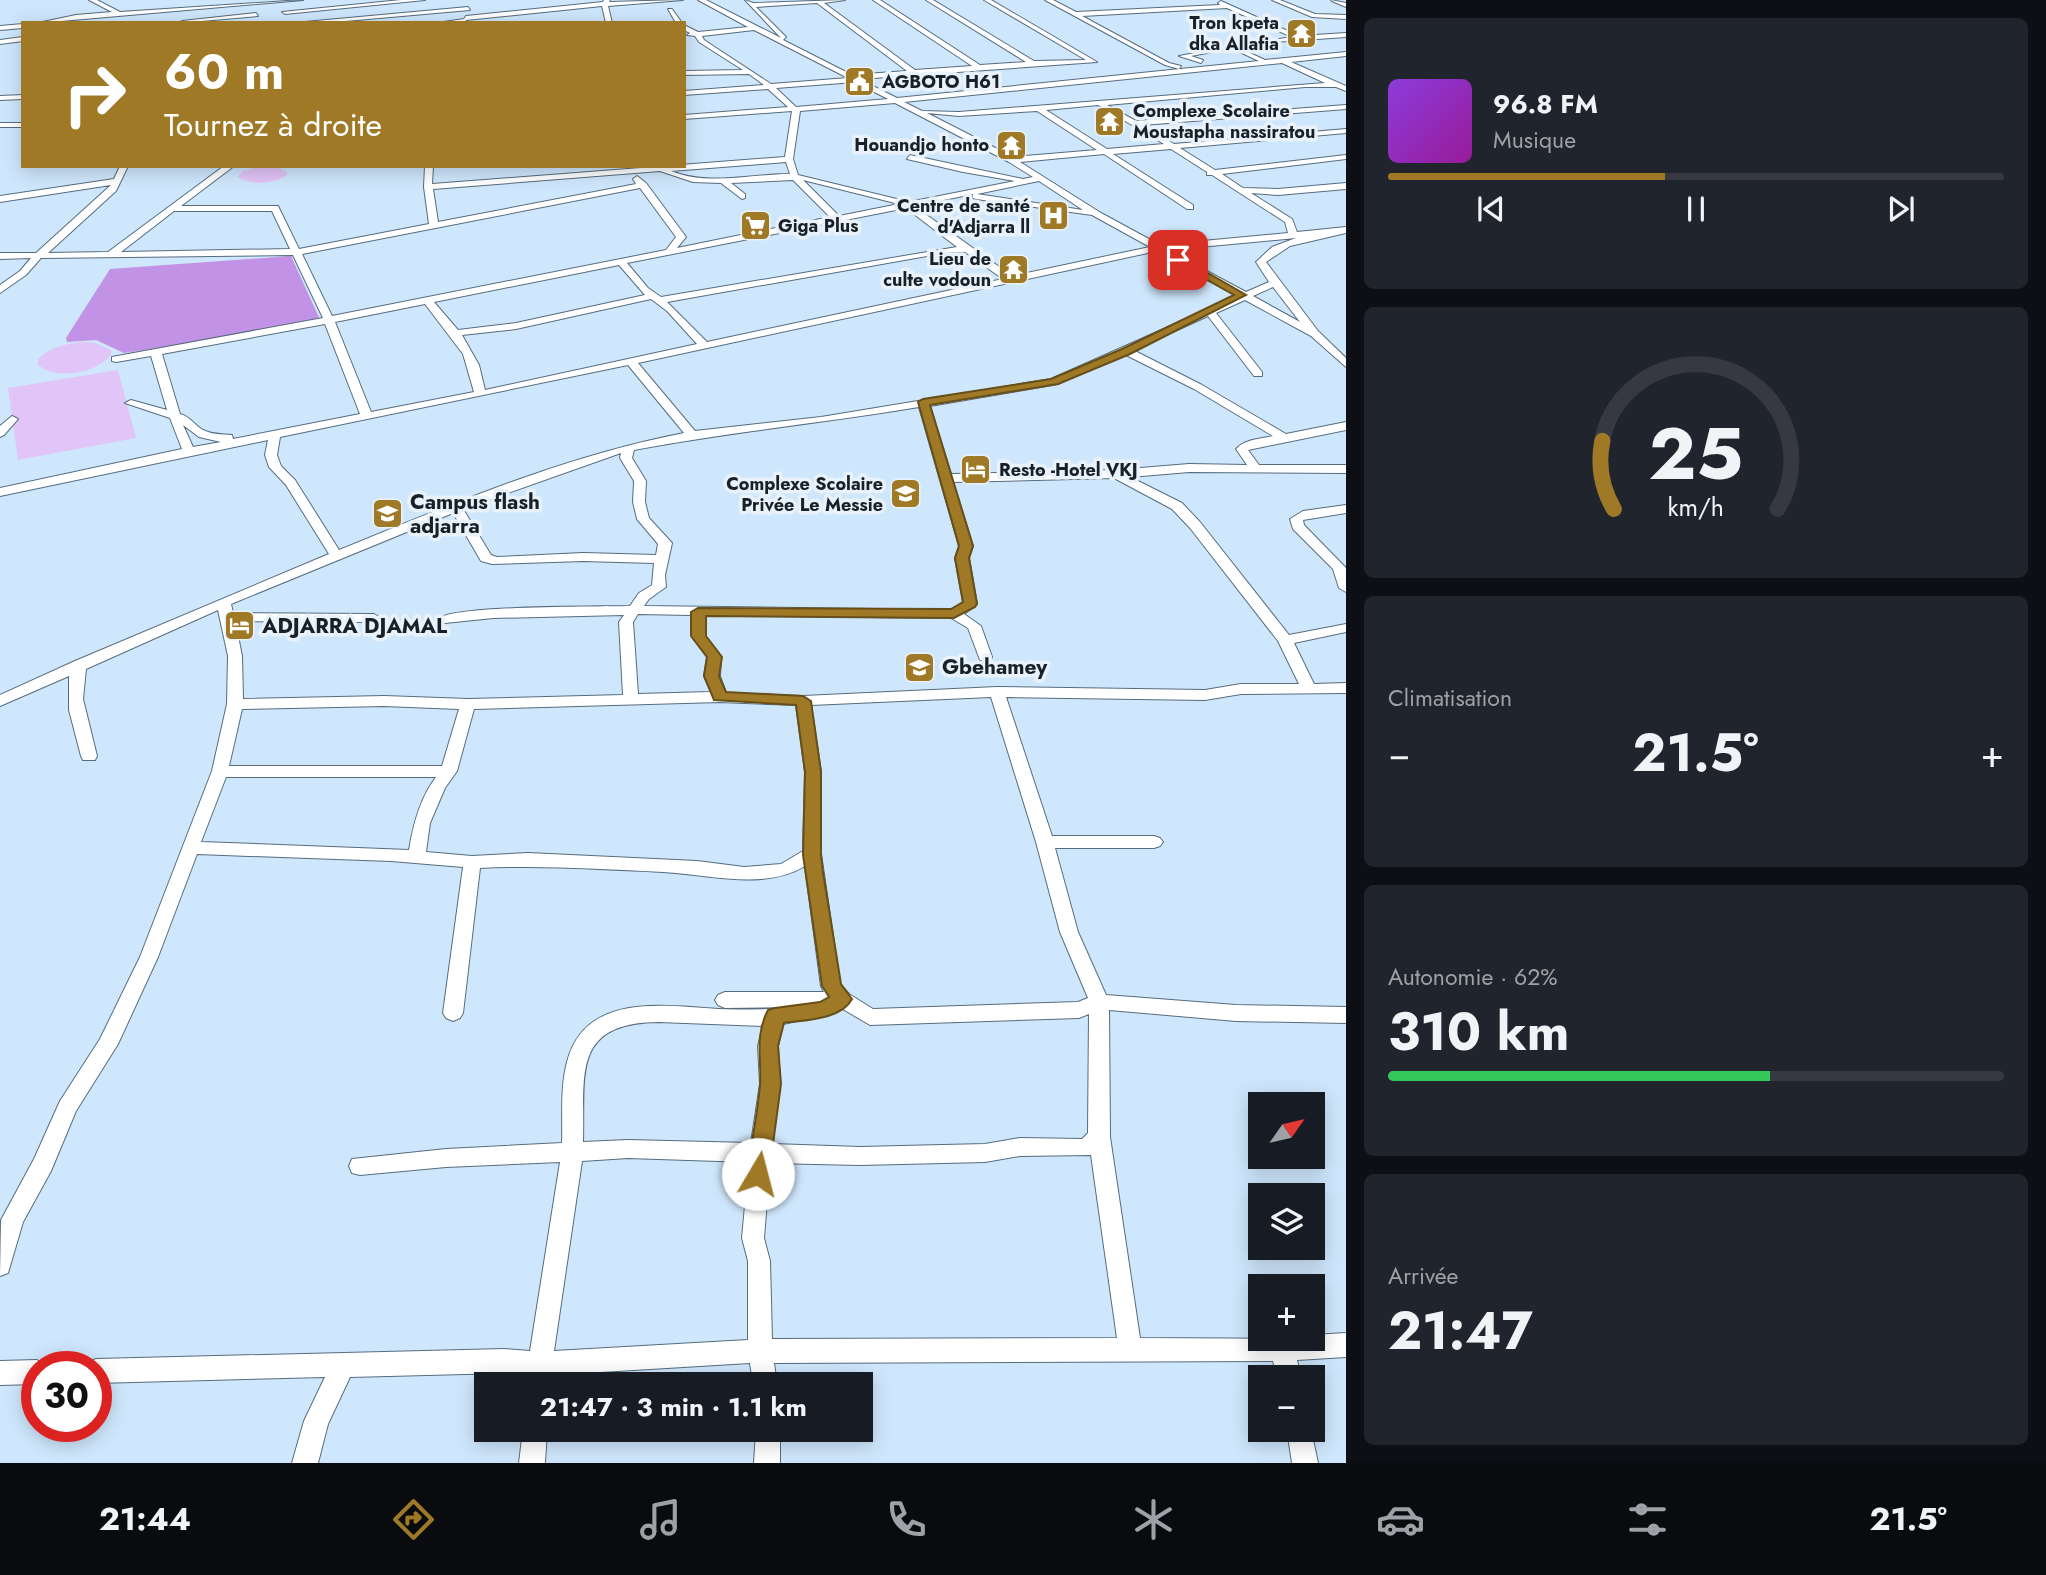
<!DOCTYPE html>
<html lang="fr">
<meta charset="utf-8">
<style>
body{margin:0;font-family:Jost,sans-serif;background:#20242c;color:#f1f3f6;height:100vh;display:flex;flex-direction:column;font-size:26px;white-space:nowrap}
*{box-sizing:border-box;margin:0}
p{font-size:23px;color:#9ea1a6}
.icon{flex:none;width:38px;height:38px;fill:none;stroke:currentColor;stroke-width:2;stroke-linecap:round;stroke-linejoin:round}
.map{position:relative;flex:1;overflow:hidden}
.drawer{display:flex;flex-direction:column;gap:18px;padding:18px;background:#0d0f14;width:700px}
.drawer>*{flex:none}
.guide{position:absolute;left:21px;top:21px;width:665px;height:147px;border-radius:0px;box-shadow:0 4px 18px #0003;background:#9f7926;color:#fff;overflow:hidden}
.needle{width:46px;rotate:56deg}
.controls{position:absolute;left:1248px;top:1092px;display:grid;gap:14px}
.controls a{display:grid;place-items:center;width:77px;height:77px;border-radius:0px;background:#171b24;box-shadow:0 4px 18px #0003;font-size:35px}
.speed{position:absolute;left:21px;top:1351px;display:flex;gap:14px;font-size:35px;font-weight:700;text-align:center}
.speed>*{display:grid;place-content:center;width:91px;height:91px;border-radius:50%;background:#171b24;box-shadow:0 4px 18px #0003;line-height:1}
.speed .limit{border:10px solid #d22;background:#fff;color:#111}
.pin{position:absolute;display:grid;place-items:center;width:60px;height:60px;color:#fff;margin:-30px;border-radius:14px;box-shadow:0 4px 10px #0006}
.me{position:absolute;width:77px;margin:-38px;rotate:8deg;stroke-linejoin:round;filter:drop-shadow(0 0 5px #0008)}
.turn{display:flex;align-items:center;gap:24px;height:147px;padding:0 28px;font-size:32px}
.turn .icon{width:91px;height:91px;stroke-width:2.5}
.turn b{display:block;font-size:49px;line-height:60px}
.big{font-size:52px;font-weight:700;line-height:1.1}
.drawer .widget{flex:1;display:flex;flex-direction:column;justify-content:center;gap:10px;min-width:0;padding:0 24px;border-radius:10px;background:#20242c}
.drawer .dial{align-items:center;gap:0}
.dial svg{height:182px;overflow:visible;fill:none;stroke:#363941;stroke-width:7;stroke-linecap:round;text-anchor:middle}
.dial text{fill:#f1f3f6;stroke:none}
.song{display:flex;align-items:center;gap:21px}
.cover{width:84px;height:84px;border-radius:10px;background:linear-gradient(135deg,hsl(270 70% 55%),hsl(300 70% 35%))}
.played{height:7px;border-radius:4px;background:linear-gradient(90deg,#9f7926 45%,#363941 45%)}
.keys{display:flex;justify-content:space-around;direction:ltr}
.heat{display:flex;justify-content:space-between;align-items:center;font-size:38px;direction:ltr}
.charge{height:10px;border-radius:5px;background:linear-gradient(90deg,#34c759 62%,#363941 0)}
.trip{position:absolute;left:474px;top:1372px;width:399px;height:70px;border-radius:0px;background:#171b24;box-shadow:0 4px 18px #0003;font-weight:700;line-height:70px;text-align:center}
.dock{display:flex;height:112px;justify-content:space-around;align-items:center;background:#090b0e;color:#9ea1a6}
.dock .icon{width:49px;height:49px}
.dock .on{color:#9f7926}
.dock b{font-size:32px;color:#f1f3f6}
main{display:flex;flex:1;min-height:0}
.map>svg:first-child{display:block}
.green{fill:#e2c5f8}
.forest{fill:#c292e6}
.lines{fill:none;stroke-linecap:round;stroke-linejoin:round}
.street-casing{stroke:#566c7e;stroke-width:2}
.street{fill:#fff;fill-rule:evenodd}
.route{fill:#9f7926;stroke:#674f19;stroke-width:2}
.labels{text-anchor:middle;dominant-baseline:central;stroke-width:7;stroke-linejoin:round;paint-order:stroke}
.far-poi-label{font-size:18px;font-weight:bold;fill:#182129;stroke:#e9f2fb;text-anchor:end}
.poi-label{font-size:21px;font-weight:bold;fill:#182129;stroke:#e9f2fb;text-anchor:start}
</style>
<main>
<div class="map">
<svg width="1346" height="1463" viewBox="0 0 1346 1463">
<rect width="100%" height="100%" fill="#cfe7fd"/>
<g class="green">
<path d="M259,167H277L287,172V175C273,184 252,186 238,177L243,171Z"/>
<path d="M82,342L95,343L111,350V355C96,373 57,381 38,365V359C50,347 66,344 82,342Z"/>
<polygon points="118,370 136,438 18,460 8,388"/>
</g>
<polygon class="forest" points="291,256 322,324 124,353 96,340 67,342 66,338 110,269"/>
<g class="lines">
<defs>
<g id="street">
<polygon points="89,0 97,0 120,12 303,0 38,23 76,15 112,12"/>
<polygon points="401,0 425,0 285,14 282,12"/>
<polygon points="604,0 610,0 609,2 683,0 608,6 612,23 606,23 602,6 466,20 465,23 437,23 464,19 466,16 603,2"/>
<path d="M698,0H706L781,38L745,0L753,3L845,0L824,3L915,70L972,66L873,0H880L980,65L1026,62L926,0H933L1034,61L1086,60L984,0H991L1097,62L859,79L897,98L1259,61L1229,47L1292,37L1227,8L1082,16L1169,63L1181,66L1179,69L1165,65L1045,0H1053L1076,12L1220,5L1218,3L1221,1L1299,36L1346,33V37L1273,42L1239,48L1265,60L1346,52V56L1291,62L1346,86V91L1336,87H1305L1107,105L1136,121L1346,105V109L1142,125L1174,144L1346,129V133L1180,148L1215,170L1346,155V159L1222,174L1243,188L1278,189L1346,183V189L1278,195L1251,193L1292,219L1297,232L1346,227V233L1290,246L1266,262L1318,331L1346,358V367L1311,336L1245,300L1216,313L1262,372V376H1254L1208,316L1133,350L1202,385L1286,434L1346,422V430L1248,450L1259,465H1346V473L1189,472L1130,477L1182,503L1200,522L1289,635L1346,624V632L1294,643L1314,684L1346,683V693L1241,694L1205,700L1006,697L1052,836H1154L1160,838L1163,842L1160,846L1154,848H1055L1078,932L1106,995L1236,1005L1346,1007V1023L1236,1021L1109,1010L1110,1137L1140,1338L1312,1339V1335L1346,1333V1357L1297,1360L1301,1377H1277L1273,1361L774,1363L777,1384H753L750,1363L551,1375L550,1384H526L527,1375L504,1373L350,1377L328,1424L318,1463H292L304,1421L325,1377L96,1383V1367H86L87,1363L96,1359L504,1349L530,1351L560,1162L446,1167L360,1175L352,1173L349,1166L352,1159L446,1149L562,1143C563,1117 560,1088 567,1062C585,992 664,1006 719,1009C738,1010 759,1009 778,1009L794,1007L725,1008L718,1005L715,1000L718,995L725,992H824L821,986L805,866C764,891 708,874 663,872C602,869 541,865 480,868L463,1013L460,1018L453,1021L446,1018L443,1013L463,867L391,861L197,854L158,957L118,1044L76,1111L51,1171L23,1222L8,1273L0,1276L1,1220L34,1159L60,1101L100,1039L140,957L212,771L227,704L228,656L218,610L86,669L83,699L97,756L95,760H83L81,756L69,710V676L0,706V695L75,661L329,554L286,485L269,467L265,455L268,440L0,496V488L182,449L170,418L125,403L131,400L167,410L151,356L116,362L112,361V357L323,318L293,255L41,258L26,275L0,293V285L20,271L31,258L0,259V253H36L111,185L0,202V196L114,179L120,166H128L116,191L48,253L108,252L224,166H234L181,206H278L299,249L429,224L424,187L425,166H433L432,184L785,157L792,111L684,119V115L788,107L768,89L684,95V91L764,85L749,74L684,75V71L743,70L699,42L695,36L687,35L690,33L684,30V25L698,32L748,27ZM817,3L907,71L852,75L783,40L786,37L756,7ZM754,30L848,78L771,84L704,40L702,36ZM1282,63L1325,83L959,112L922,111L904,102ZM855,82L888,99L796,107L776,88ZM895,103L1009,162L1033,177L1023,179L910,155L907,159L963,172L1015,181L909,202L798,175L793,159L800,111ZM1098,105L1164,144L1107,149L1046,110ZM1037,111L1097,150L1013,157L927,113L959,116ZM1171,149L1207,172V175H1212L1285,222L1288,233L1160,245L1101,213L1020,162L1104,154L1187,209H1193V205L1113,154ZM786,162L790,174C751,174 707,186 671,171ZM660,171L693,182L721,183L742,199L745,198V194L731,183L793,180L830,217L677,248L686,237L646,183L637,176L633,179L636,184L438,222L433,189ZM803,180L899,204L839,216ZM1039,181L1083,210L977,194ZM640,188L676,237L666,250L332,316L302,254ZM973,194V198L976,199L1092,215L1150,247L1012,276L914,206ZM906,208L957,247L661,297L648,288L627,263ZM174,211H272L290,249L121,252ZM1296,238L1272,247L1256,262L1269,282L1246,292L1168,250ZM1157,251L1238,296L1051,379L821,417L695,431L638,363ZM965,252L1003,279L707,342L667,302L944,253ZM619,265L645,295L516,323L458,330L434,302ZM1273,287L1300,322L1253,296ZM651,299L667,311L697,344L485,390L479,365L462,335L516,329ZM425,304L463,354L474,392L371,412L335,322ZM325,324L360,414L233,439L232,435C222,434 213,435 203,430C194,425 191,417 180,414L162,354ZM1124,354L1194,389L1273,436C1260,439 1245,439 1236,449L1247,465L1189,464L1116,470L951,474L930,406L1058,384ZM628,365L684,433C565,456 452,504 339,550L295,480L281,466L277,455L280,437ZM919,407L959,546L955,558L963,602L951,610L644,606L649,599L666,587L665,575L672,543L649,518L645,502L646,481L632,458L634,450C728,432 824,423 919,407ZM183,425L199,437L221,442L193,447ZM621,453L620,458L634,481L633,502L637,519L658,544L656,555L583,553L497,557L491,555L463,509ZM1114,478L1172,509L1190,528L1278,641L1299,684H1241L1205,690L997,687L803,696L726,693L720,676L721,657L706,637L705,615L951,618L968,628L980,660H990L992,657L981,626L964,614L977,604L969,558L973,546L953,482ZM453,513L481,561L492,564L583,561L654,563L652,585L639,593L630,606C600,607 453,605 438,619L445,623L493,618L624,615L619,622L623,695L468,699L384,696L243,699L242,656L235,621L374,622L381,618L374,614L233,613L231,604ZM638,614L691,615L692,637L707,657L704,676L711,692L638,694L633,622ZM991,697L1036,842L1060,932L1088,998L1078,1002L873,1009L849,994L840,984L821,854V772L811,705ZM720,702L796,705L805,772L803,851L781,864L744,867L697,861L528,853L472,856L426,852L430,823L445,788L457,771L474,709ZM384,706L459,709L442,766H229L242,709ZM226,777H436C420,798 413,825 409,850L201,842ZM841,1008L870,1025L1079,1018L1089,1014L1088,1133L1082,1139L1020,1138L985,1144L860,1147L772,1144L780,1084L778,1046L783,1024L821,1016ZM659,1022L763,1026L758,1046L760,1084L751,1143L628,1140L583,1142C585,1074 571,1023 659,1022ZM1091,1155L1117,1338L772,1339L770,1261L764,1238L770,1163L860,1165L985,1162L1020,1156ZM628,1158L749,1162L742,1238L748,1261V1340L554,1351L582,1161Z"/>
<polygon points="1272,0 1280,0 1315,14 1346,15 1346,19 1312,17"/>
<polygon points="1331,0 1346,3 1346,7 1332,1"/>
<polygon points="468,7 470,10 323,23 294,23"/>
<polygon points="668,9 672,9 682,23 676,23"/>
<polygon points="256,13 258,16 179,23 182,21"/>
<polygon points="23,24 23,28 0,30 0,26"/>
<polygon points="23,37 23,41 0,44 0,40"/>
<polygon points="1212,50 1212,52 1191,56 1203,60 1201,63 1179,56"/>
<polygon points="23,95 23,99 0,100 0,96"/>
<rect x="0" y="123" width="23" height="4"/>
<polygon points="12,416 18,419 4,435 0,437 0,426"/>
<polygon points="1346,505 1346,513 1303,520 1304,525 1346,568 1346,592 1339,588 1333,569 1293,529 1290,519 1303,511"/>
<polygon points="37,1360 47,1367 37,1367 37,1384 0,1385 0,1361"/>
<polygon points="523,1430 547,1430 545,1463 519,1463"/>
<polygon points="756,1430 780,1430 780,1463 754,1463"/>
<polygon points="1287,1430 1311,1430 1318,1463 1292,1463"/>
</g>
</defs>
<use href="#street" class="street-casing"/>
<use href="#street" class="street"/>
</g>
<path class="route" d="M1175,258H1182L1246,295L1130,354L1058,384L930,405L973,546L969,558L977,604L975,607L954,618L706,616V636L722,657L719,676L726,692L803,696L811,701L821,772V855L823,872L841,984L852,999C841,1020 804,1020 784,1023L778,1046L781,1084L769,1174L766,1181L758,1184L750,1181L747,1174C751,1145 757,1116 760,1086C762,1059 754,1037 768,1010L775,1008L820,1002L829,997L822,986L803,855L805,772L796,705L714,700L704,676L707,657L691,636V612L698,608L951,609L963,602L955,558L959,546L918,402L923,399L1051,379L1122,349L1234,295L1175,262Z"/>
<defs>
<symbol id="temple-square" viewBox="-11 -11 22 22"><rect x="-9" y="-9" width="18" height="18" rx="4" fill="#9f7926" stroke="#e9f2fb"/><path d="M0-6L5-2H3V0L6.5 2.5H4V6H1.5V3h-3V6H-4V2.5H-6.5L-3 0V-2H-5Z" fill="#fff"/></symbol>
<symbol id="civic-square" viewBox="-11 -11 22 22"><rect x="-9" y="-9" width="18" height="18" rx="4" fill="#9f7926" stroke="#e9f2fb"/><path d="M-.6-6.5H3V-4.5H.6V-3L4-1V1h2V6H-6V1h2V-1L-.6-3ZM-1.2 2.5V6h2.4V2.5Z" fill="#fff"/></symbol>
<symbol id="hospital-square" viewBox="-11 -11 22 22"><rect x="-9" y="-9" width="18" height="18" rx="4" fill="#9f7926" stroke="#e9f2fb"/><path d="M-5-5h3v3.5h4V-5h3V5h-3V1.5h-4V5h-3Z" fill="#fff"/></symbol>
<symbol id="supermarket-square" viewBox="-11 -11 22 22"><rect x="-9" y="-9" width="18" height="18" rx="4" fill="#9f7926" stroke="#e9f2fb"/><path d="M-6-5.5h2.5l.6 2H6L4.5 2H-2.5L-4.4-4H-6ZM-1.5 3.2a1.3 1.3 0 1 0 .1 0ZM3 3.2a1.3 1.3 0 1 0 .1 0Z" fill="#fff"/></symbol>
<symbol id="hotel-square" viewBox="-11 -11 22 22"><rect x="-9" y="-9" width="18" height="18" rx="4" fill="#9f7926" stroke="#e9f2fb"/><path d="M-6-4.5h1.5V1H6V5H4.5V3h-9V5H-6ZM-4 0a1.8 1.8 0 1 1 3.6 0ZM.5 0V-2.5h3Q6-2.5 6 0Z" fill="#fff"/></symbol>
<symbol id="school-square" viewBox="-11 -11 22 22"><rect x="-9" y="-9" width="18" height="18" rx="4" fill="#9f7926" stroke="#e9f2fb"/><path d="M0-5L7-2L0 1L-7-2ZM-4 1L0 2.5L4 1V4Q0 6-4 4Z" fill="#fff"/></symbol>
<symbol id="university-square" viewBox="-11 -11 22 22"><rect x="-9" y="-9" width="18" height="18" rx="4" fill="#9f7926" stroke="#e9f2fb"/><path d="M0-5L7-2L0 1L-7-2ZM-4 1L0 2.5L4 1V4Q0 6-4 4Z" fill="#fff"/></symbol>
</defs>
<g fill-rule="evenodd">
<use href="#temple-square" x="1284" y="16" width="35" height="35"/>
<use href="#civic-square" x="842" y="64" width="35" height="35"/>
<use href="#temple-square" x="1092" y="104" width="35" height="35"/>
<use href="#temple-square" x="994" y="128" width="35" height="35"/>
<use href="#hospital-square" x="1036" y="198" width="35" height="35"/>
<use href="#supermarket-square" x="738" y="208" width="35" height="35"/>
<use href="#temple-square" x="996" y="252" width="35" height="35"/>
<use href="#hotel-square" x="958" y="452" width="35" height="35"/>
<use href="#school-square" x="888" y="476" width="35" height="35"/>
<use href="#university-square" x="370" y="496" width="35" height="35"/>
<use href="#hotel-square" x="222" y="608" width="35" height="35"/>
<use href="#school-square" x="902" y="650" width="35" height="35"/>
</g>
<g class="labels">
<g class="far-poi-label">
<text x="1279" y="23">Tron kpeta<tspan x="1279" dy="21">dka Allafia</tspan></text>
<text x="882" y="82" text-anchor="start">AGBOTO H61</text>
<text x="1133" y="111" text-anchor="start">Complexe Scolaire<tspan x="1133" dy="21">Moustapha nassiratou</tspan></text>
<text x="989" y="145">Houandjo honto</text>
<text x="1030" y="206">Centre de santé<tspan x="1030" dy="21">d'Adjarra ll</tspan></text>
<text x="778" y="226" text-anchor="start">Giga Plus</text>
<text x="991" y="259">Lieu de<tspan x="991" dy="21">culte vodoun</tspan></text>
<text x="999" y="470" text-anchor="start">Resto -Hotel VKJ</text>
<text x="883" y="484">Complexe Scolaire<tspan x="883" dy="21">Privée Le Messie</tspan></text>
</g>
<g class="poi-label">
<text x="410" y="502">Campus flash<tspan x="410" dy="24">adjarra</tspan></text>
<text x="262" y="626">ADJARRA DJAMAL</text>
<text x="942" y="667">Gbehamey</text>
</g>
</g>
</svg>
<div class="controls">
<a><svg class="needle" viewBox="-14 -14 28 28"><path d="M0-13l5 13h-10z" fill="#e53935"/><path d="M0 13l5-13h-10z" fill="#9ea1a6"/></svg></a>
<a><svg class="icon" aria-label="layers" viewBox="0 0 24 24"><path d="M12 4l9 5-9 5-9-5zM3 14l9 5 9-5"/></svg></a>
<a>+</a>
<a>−</a>
</div>
<div class="speed"><div class="limit">30</div></div>
<div class="pin" style="left:1178px;top:260px;background:#d93025"><svg class="icon" aria-label="arrive" viewBox="0 0 24 24"><path d="M6 21V4h12l-3 4 3 4H6"/></svg></div>
<svg class="me" style="left:758px;top:1174px" viewBox="-20 -20 40 40"><circle r="19" fill="#fff"/><path d="M0-13L10 11 0 6-10 11z" fill="#9f7926"/></svg>
<div class="trip">21:47 · 3 min · 1.1 km</div>
<div class="guide">
<div class="turn"><svg class="icon" aria-label="right" viewBox="0 0 24 24"><path d="M7 20v-9h11M14 6l5 5-5 5"/></svg><div><b>60 m</b>Tournez à droite</div></div>
</div>
</div>
<section class="drawer">
<div class="widget">
<div class="song"><i class="cover"></i><div><b>96.8 FM</b><p>Musique</p></div></div>
<div class="played"></div>
<div class="keys"><svg class="icon" aria-label="previous" viewBox="0 0 24 24"><path d="M18 5L8 12l10 7zM5 5v14"/></svg><svg class="icon" aria-label="pause" viewBox="0 0 24 24"><path d="M8 5v14M16 5v14"/></svg><svg class="icon" aria-label="next" viewBox="0 0 24 24"><path d="M6 5l10 7-10 7zM19 5v14"/></svg></div>
</div>
<div class="widget dial"><svg viewBox="0 0 100 80">
<path d="M14 69A42 42 0 1 1 86 69"/>
<path d="M14 69A42 42 0 0 1 9 39" stroke="#9f7926"/>
<text x="50" y="56" font-size="32" font-weight="700">25</text>
<text x="50" y="72" font-size="11">km/h</text>
</svg></div>
<div class="widget"><p>Climatisation</p>
<div class="heat"><a>−</a><b class="big">21.5°</b><a>+</a></div>
</div>
<div class="widget"><p>Autonomie · 62%</p><b class="big">310 km</b><div class="charge"></div></div>
<div class="widget"><p>Arrivée</p><b class="big">21:47</b></div>
</section>
</main>
<nav class="dock">
<b>21:44</b>
<svg class="icon on" aria-label="directions" viewBox="0 0 24 24"><path d="M12 3l9 9-9 9-9-9zM9 14v-3h6M13 9l2 2-2 2"/></svg>
<svg class="icon" aria-label="music" viewBox="0 0 24 24"><path d="M9 18V5l10-2v13"/><circle cx="6" cy="18" r="3"/><circle cx="16" cy="16" r="3"/></svg>
<svg class="icon" aria-label="phone" viewBox="0 0 24 24"><path d="M5 4h4l2 5-3 2q2 4 5 5l2-3 5 2v4C11 20 4 13 5 4z"/></svg>
<svg class="icon" aria-label="climate" viewBox="0 0 24 24"><path d="M12 3v18M4 7l16 10M4 17L20 7"/></svg>
<svg class="icon" aria-label="car" viewBox="0 0 24 24"><path d="M5 17H2v-5l4-1 3-4h7l3 4 3 1v5h-3M9 17h6M6 11h13"/><circle cx="7" cy="17" r="2"/><circle cx="17" cy="17" r="2"/></svg>
<svg class="icon" aria-label="filters" viewBox="0 0 24 24"><path d="M4 7h16M4 17h16"/><circle cx="9" cy="7" r="2"/><circle cx="15" cy="17" r="2"/></svg>
<b>21.5°</b>
</nav>
